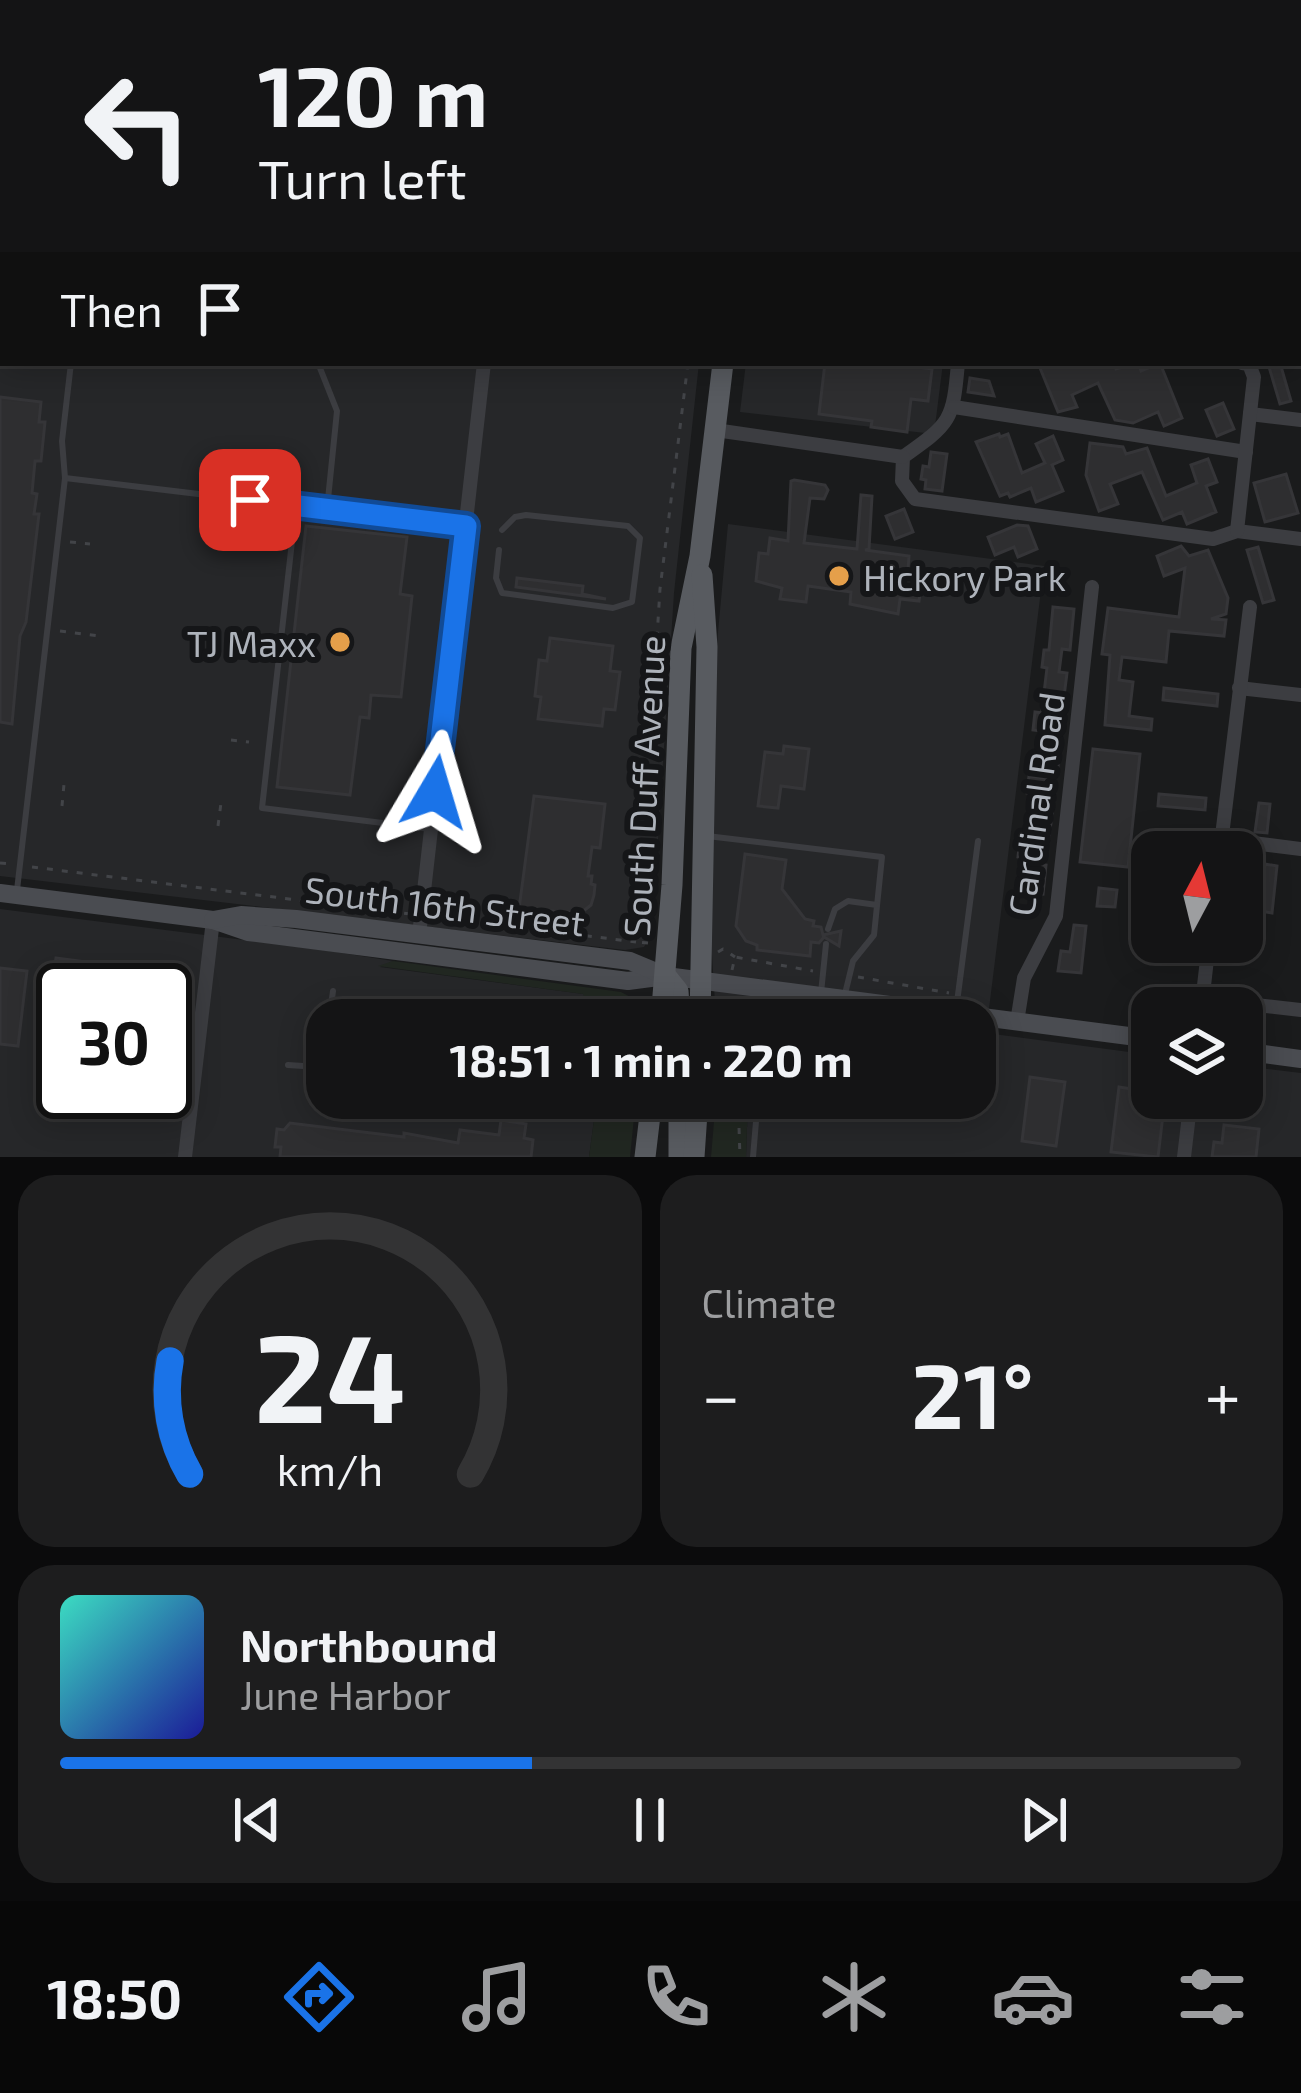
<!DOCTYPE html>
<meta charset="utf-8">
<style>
body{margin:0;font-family:"Exo 2",sans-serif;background:#1d1d1e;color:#f1f3f6;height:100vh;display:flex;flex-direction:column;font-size:45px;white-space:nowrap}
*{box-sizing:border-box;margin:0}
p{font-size:39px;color:#9d9ea0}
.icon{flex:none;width:66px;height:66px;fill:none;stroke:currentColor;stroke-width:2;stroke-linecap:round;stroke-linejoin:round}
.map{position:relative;height:1157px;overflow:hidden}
.details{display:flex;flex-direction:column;gap:18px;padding:18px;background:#0b0b0c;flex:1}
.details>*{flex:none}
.guide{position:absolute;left:0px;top:0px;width:1302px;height:366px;box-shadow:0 6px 30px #0003,0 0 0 3px #333334;background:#141415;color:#f1f3f6;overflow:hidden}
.needle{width:78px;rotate:7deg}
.buttons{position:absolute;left:1131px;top:831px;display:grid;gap:24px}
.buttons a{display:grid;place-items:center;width:132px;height:132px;border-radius:24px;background:#141415;box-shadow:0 6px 30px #0003,0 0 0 3px #333334;font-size:60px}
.speed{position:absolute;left:36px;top:963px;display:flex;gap:24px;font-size:60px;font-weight:700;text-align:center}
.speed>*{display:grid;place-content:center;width:156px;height:156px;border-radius:50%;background:#141415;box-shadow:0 6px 30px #0003,0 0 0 3px #333334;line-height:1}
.speed .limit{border:6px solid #111;border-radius:18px;background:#fff;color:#111}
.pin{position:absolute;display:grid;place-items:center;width:102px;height:102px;color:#fff;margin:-51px;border-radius:24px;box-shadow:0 6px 18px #0006}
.me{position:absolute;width:132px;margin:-66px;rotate:7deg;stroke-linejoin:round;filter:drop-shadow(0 0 9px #0008)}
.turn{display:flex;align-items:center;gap:42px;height:252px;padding:0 60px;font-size:54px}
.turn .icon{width:156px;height:156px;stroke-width:2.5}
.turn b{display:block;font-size:84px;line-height:102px}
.then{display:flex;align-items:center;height:114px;padding:0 60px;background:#0003;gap:24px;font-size:45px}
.big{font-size:90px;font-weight:700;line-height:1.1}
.details .card{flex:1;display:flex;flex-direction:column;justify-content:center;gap:18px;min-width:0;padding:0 42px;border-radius:36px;background:#1d1d1e}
.details .dial{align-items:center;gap:0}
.dial svg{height:312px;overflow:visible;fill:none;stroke:#333334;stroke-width:7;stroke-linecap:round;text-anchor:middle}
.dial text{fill:#f1f3f6;stroke:none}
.song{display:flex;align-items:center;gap:36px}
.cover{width:144px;height:144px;border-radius:18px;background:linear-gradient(135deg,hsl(170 70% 55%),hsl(240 70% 35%))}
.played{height:12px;border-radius:6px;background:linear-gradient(90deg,#1a73e8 40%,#333334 40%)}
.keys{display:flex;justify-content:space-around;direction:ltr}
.heat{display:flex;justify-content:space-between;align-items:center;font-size:66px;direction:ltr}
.details .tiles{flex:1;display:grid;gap:18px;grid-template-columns:1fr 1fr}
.card:last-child{grid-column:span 2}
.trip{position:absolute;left:306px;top:999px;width:690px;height:120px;border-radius:36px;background:#141415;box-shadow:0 6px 30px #0003,0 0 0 3px #333334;font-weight:700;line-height:120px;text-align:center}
.tabs{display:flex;height:192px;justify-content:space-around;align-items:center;background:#080808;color:#9d9ea0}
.tabs .icon{width:84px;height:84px}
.tabs .selected{color:#1a73e8}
.tabs b{font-size:54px;color:#f1f3f6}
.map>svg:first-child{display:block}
.built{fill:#262729;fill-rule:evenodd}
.green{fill:#212721}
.building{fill:#2e2e30;stroke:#353538;stroke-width:3}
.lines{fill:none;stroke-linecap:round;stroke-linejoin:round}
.path{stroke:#424448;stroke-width:3;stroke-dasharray:6 9;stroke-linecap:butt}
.service{stroke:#3c3d41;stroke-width:6}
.minor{stroke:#3c3d41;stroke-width:14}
.secondary{stroke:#4a4c51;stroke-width:18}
.primary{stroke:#585b60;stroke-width:21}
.route-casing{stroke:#114b97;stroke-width:30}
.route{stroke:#1a73e8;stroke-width:21}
.poi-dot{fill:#e59f4a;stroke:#151618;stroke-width:4.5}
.labels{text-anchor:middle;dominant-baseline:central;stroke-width:12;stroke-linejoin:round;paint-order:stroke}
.poi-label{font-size:36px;fill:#aeb3bb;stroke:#151618;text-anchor:start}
.street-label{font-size:36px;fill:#aeb3bb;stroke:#151618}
</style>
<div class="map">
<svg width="1301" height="1157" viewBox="0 0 1301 1157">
<rect width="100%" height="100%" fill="#1a1b1c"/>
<g class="built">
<polygon points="0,0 733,0 3,3 3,363 699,363 674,593 652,932 644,947 625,950 0,876"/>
<polygon points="787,0 1029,0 1029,3"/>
<polygon points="746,363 943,363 934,434 740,412"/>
<polygon points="728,524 1044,566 986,1033 1152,1055 1152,1098 1242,1098 1242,1066 1301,1073 1301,1157 746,1157 748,1098 975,1098 975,1020 754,1020 746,1007 732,1005 716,1020 711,939 716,654"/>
<path d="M0,909L323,950L393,961L380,967L584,994L592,1020H327V1098H597L589,1157H0ZM63,990H165V1092H63Z"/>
</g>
<g class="green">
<polygon points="0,0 230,0 3,3 0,127"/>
<polygon points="1030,0 1301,0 1301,145 1299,3 1029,3"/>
<polygon points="393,961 621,992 638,1001 643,1020 592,1020 583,994 378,966"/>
<polygon points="597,1098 636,1098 630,1157 589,1157"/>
<polygon points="716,1098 748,1098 746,1157 711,1157"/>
</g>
<g class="building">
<polygon points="825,363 886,363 932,369 928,401 911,399 907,432 871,427 872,421 819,414"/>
<polygon points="1038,363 1114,363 1116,369 1138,363 1141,371 1160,363 1182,418 1164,426 1158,412 1133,423 1115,420 1098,383 1072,395 1077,407 1058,412"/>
<polygon points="1280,363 1291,401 1280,404 1269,367"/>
<polygon points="970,378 989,381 994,396 968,392"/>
<polygon points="0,397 41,402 39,422 45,422 41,461 35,461 32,493 37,494 34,514 39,514 26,622 20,636 12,724 0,722"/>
<polygon points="1223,403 1234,429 1217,436 1206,410"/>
<polygon points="999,434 1000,437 1008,434 1022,473 1045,463 1036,444 1053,436 1063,460 1052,465 1063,491 1036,502 1031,488 1010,497 1008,493 1000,496 976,442"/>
<polygon points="1090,443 1123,447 1126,454 1147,448 1166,496 1197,483 1191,465 1208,459 1217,482 1206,486 1216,512 1187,524 1182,512 1163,520 1142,472 1110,484 1118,504 1099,511 1086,475"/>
<polygon points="931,452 947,454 942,491 925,489 926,480 921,479 923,466 929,467"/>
<polygon points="1286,474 1298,513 1265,522 1254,483"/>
<polygon points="794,480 825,485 828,490 824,499 810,498 804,543 857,549 861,495 872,496 869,549 865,550 909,556 908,569 923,571 919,601 900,599 898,614 850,604 851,592 808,586 806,602 780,599 782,588 756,581 759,553 768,554 770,538 788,541 791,481"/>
<polygon points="904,509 913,532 895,539 886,516"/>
<polygon points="1017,525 1028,526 1037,549 1018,557 1014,547 995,555 988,537"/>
<polygon points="306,526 407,537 400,594 412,596 401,697 371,695 369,718 360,717 350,795 277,787"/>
<polygon points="1181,546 1189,556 1208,550 1228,598 1226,614 1211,619 1226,620 1224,636 1169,631 1166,662 1122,657 1119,680 1133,682 1129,716 1152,719 1151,730 1105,725 1110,655 1102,654 1108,608 1179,617 1185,568 1164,576 1157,556"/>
<polygon points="1258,547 1274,600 1263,603 1247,550"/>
<polygon points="517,578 583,586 582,594 606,599 516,587"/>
<polygon points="1053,607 1074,609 1070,650 1062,649 1059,672 1067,673 1062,712 1042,710 1047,668 1042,667 1044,650 1049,650"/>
<polygon points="550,638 613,646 610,671 620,672 615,710 604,709 602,726 538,719 541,697 535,696 539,660 547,661"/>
<polygon points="1164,688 1218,694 1217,706 1163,700"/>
<polygon points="1035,712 1052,714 1050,732 1033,730"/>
<polygon points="1040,736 1061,739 1057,775 1036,772"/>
<polygon points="784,746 809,749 804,789 781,786 778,808 758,806 765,752 783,754"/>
<polygon points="1093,749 1140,754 1128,867 1080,862"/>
<polygon points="1029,776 1046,778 1044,795 1027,793"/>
<polygon points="1159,794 1206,798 1205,810 1158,806"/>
<polygon points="534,796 605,804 600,848 592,847 588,876 592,876 591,884 595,885 594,895 591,905 581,913 519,909"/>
<polygon points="1033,796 1054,799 1049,838 1028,836"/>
<polygon points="1259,803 1270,804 1267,833 1255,832"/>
<polygon points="1020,838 1039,840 1036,859 1018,857"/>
<polygon points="745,854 786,860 782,889 805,919 814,921 813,926 821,927 823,935 841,931 839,946 824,937 819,943 811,942 810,956 757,950 757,945 746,941 736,926"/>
<polygon points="1026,863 1046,865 1043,894 1023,892"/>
<polygon points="1265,864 1277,866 1272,913 1260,911"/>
<polygon points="1099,888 1117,890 1115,907 1097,906"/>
<polygon points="1074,925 1086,926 1081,973 1058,971 1061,951 1070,952"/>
<polygon points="56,958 125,967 122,990 63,990 63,1046 45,1044"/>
<polygon points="0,968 27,971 18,1046 0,1044"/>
<polygon points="1030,1077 1065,1082 1056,1146 1022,1141"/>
<polygon points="1119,1087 1152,1092 1152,1098 1165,1098 1158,1157 1111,1152"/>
<polygon points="806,1098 897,1098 894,1117 805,1106"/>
<polygon points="501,1120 526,1124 524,1138 533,1140 531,1157 280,1157 281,1147 275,1147 277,1129 284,1130 290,1123 404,1137 404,1133 458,1143 460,1130 499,1135"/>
<polygon points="1224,1125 1259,1129 1256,1157 1212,1157 1214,1142 1222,1143"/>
</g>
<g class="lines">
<g class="path">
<polyline points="725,3 725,0"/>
<polyline points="70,542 90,544"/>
<polyline points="60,631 99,636"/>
<polyline points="227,652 259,656"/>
<polyline points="231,740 249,742"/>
<polyline points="62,806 64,784"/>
<polyline points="218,826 221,803"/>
<polyline points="0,863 11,864"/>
<polyline points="32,867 410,914"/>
<polyline points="437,917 636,942"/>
<polyline points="648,943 638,942 660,589 688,363"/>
<polyline points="718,952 723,949 735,957"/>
<polyline points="732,970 735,957 813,971"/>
<polyline points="858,977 949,993"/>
<polyline points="727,1020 727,1003"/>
<polyline points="738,1098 740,1157"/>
</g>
<g class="service">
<polyline points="318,363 337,411 327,509"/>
<polyline points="65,478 466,526"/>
<polyline points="296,506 262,808 431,829"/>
<polyline points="499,550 496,578 502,593 613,608 632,602 640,538 628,526 526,515 515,517 502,530"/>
<polyline points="707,836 882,857 874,935 853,961 845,994"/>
<polyline points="17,890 65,478 62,441 71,363"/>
<polyline points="828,929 835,909 848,901 877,905"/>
<polyline points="821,993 826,944"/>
<polyline points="956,1010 978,841"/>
<polyline points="553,1019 555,1020"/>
<polyline points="329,1020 333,991"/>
<polyline points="767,1020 770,994"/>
<polyline points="288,1065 318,1067 327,1035"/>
<polyline points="385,1098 542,1118 566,1113 581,1098"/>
<polyline points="753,1157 758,1098"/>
</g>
<g class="minor">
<polyline points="525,3 525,0"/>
<path d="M958,363C953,421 951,423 903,457L902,481L915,499L1213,539L1237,531L1301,539"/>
<polyline points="954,407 1246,452"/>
<polyline points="1250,414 1301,420"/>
<polyline points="715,430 903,457"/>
<polyline points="1237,531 1254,377 1249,364 1242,363"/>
<polyline points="1239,688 1301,695"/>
<polyline points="1221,839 1301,849"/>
<polyline points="1220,852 1250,607"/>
<polyline points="419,935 484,363"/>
<polyline points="1202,999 1301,1010"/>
<polyline points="1202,1003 1209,942"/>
<polyline points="1017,1022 1024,978 1056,916 1092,587"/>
<polyline points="185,1157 213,920"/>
<polyline points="1184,1157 1191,1098"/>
</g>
<g class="secondary">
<polyline points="0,893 213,920 248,932 628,981 666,976"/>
<polyline points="213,920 241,915 296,919 630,961 666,976 1152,1039"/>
<polyline points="1242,1051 1301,1059"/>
</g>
<g class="primary">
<polyline points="765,3 765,0"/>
<polyline points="666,976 678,991 680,1020"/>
<polyline points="661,1020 672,885 681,648 700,556 723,363"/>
<polyline points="700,1020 707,647 702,575"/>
<polyline points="645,1157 652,1098"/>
<polyline points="679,1157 679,1098"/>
<polyline points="694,1157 698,1098"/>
</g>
</g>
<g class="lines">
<defs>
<polyline id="route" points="250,500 466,526 435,792"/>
</defs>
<use href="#route" class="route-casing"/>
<use href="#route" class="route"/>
</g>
<g class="poi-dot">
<circle cx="839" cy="576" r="12"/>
<circle cx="340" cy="642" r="12"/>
</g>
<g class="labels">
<g class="poi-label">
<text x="863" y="576">Hickory Park</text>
<text x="316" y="642" text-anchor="end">TJ Maxx</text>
</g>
<g class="street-label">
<text transform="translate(643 786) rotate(-87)">South Duff Avenue</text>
<text transform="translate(1035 804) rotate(-82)">Cardinal Road</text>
<text transform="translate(445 905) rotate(7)">South 16th Street</text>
</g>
</g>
</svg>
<div class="buttons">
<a><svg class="needle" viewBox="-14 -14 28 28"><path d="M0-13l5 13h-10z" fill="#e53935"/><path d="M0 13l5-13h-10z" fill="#9d9ea0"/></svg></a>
<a><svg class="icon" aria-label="layers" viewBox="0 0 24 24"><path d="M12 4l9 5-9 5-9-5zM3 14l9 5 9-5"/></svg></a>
</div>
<div class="speed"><div class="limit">30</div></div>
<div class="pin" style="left:250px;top:500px;background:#d93025"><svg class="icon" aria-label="arrive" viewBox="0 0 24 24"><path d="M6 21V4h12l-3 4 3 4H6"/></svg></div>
<svg class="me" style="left:435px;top:792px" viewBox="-20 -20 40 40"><path d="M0-17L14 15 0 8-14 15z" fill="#1a73e8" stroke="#fff" stroke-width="4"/></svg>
<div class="trip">18:51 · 1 min · 220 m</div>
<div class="guide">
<div class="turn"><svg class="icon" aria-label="left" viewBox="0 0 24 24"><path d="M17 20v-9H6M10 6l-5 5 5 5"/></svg><div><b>120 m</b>Turn left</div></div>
<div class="then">Then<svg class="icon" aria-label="arrive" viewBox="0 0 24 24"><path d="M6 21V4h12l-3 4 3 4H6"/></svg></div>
</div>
</div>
<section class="details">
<div class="tiles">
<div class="card dial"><svg viewBox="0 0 100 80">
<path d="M14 69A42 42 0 1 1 86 69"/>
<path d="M14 69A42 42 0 0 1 9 40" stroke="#1a73e8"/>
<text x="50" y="56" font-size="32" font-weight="700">24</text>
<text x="50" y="72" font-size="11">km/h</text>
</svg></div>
<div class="card"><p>Climate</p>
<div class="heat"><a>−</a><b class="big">21°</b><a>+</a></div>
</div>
<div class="card">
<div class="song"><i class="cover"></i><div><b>Northbound</b><p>June Harbor</p></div></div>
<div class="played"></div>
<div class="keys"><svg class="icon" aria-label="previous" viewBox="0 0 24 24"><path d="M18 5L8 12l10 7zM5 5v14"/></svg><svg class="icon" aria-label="pause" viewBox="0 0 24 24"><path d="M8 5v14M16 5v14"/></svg><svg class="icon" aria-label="next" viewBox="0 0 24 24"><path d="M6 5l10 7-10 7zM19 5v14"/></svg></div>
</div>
</div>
</section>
<nav class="tabs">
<b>18:50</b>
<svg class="icon selected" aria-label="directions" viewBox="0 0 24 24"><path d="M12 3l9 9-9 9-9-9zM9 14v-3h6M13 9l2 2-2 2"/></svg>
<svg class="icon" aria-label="music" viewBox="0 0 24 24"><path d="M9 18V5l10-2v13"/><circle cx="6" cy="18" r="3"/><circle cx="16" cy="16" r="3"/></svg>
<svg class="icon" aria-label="phone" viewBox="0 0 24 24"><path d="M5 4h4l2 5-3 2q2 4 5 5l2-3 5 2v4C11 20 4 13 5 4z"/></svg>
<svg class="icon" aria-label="climate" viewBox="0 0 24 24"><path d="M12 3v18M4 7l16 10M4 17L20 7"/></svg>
<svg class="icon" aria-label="car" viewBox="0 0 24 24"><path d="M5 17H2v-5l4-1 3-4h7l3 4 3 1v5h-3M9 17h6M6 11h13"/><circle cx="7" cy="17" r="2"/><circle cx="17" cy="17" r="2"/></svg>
<svg class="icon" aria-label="filters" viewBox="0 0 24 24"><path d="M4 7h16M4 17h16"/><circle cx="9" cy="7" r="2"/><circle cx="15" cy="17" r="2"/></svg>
</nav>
